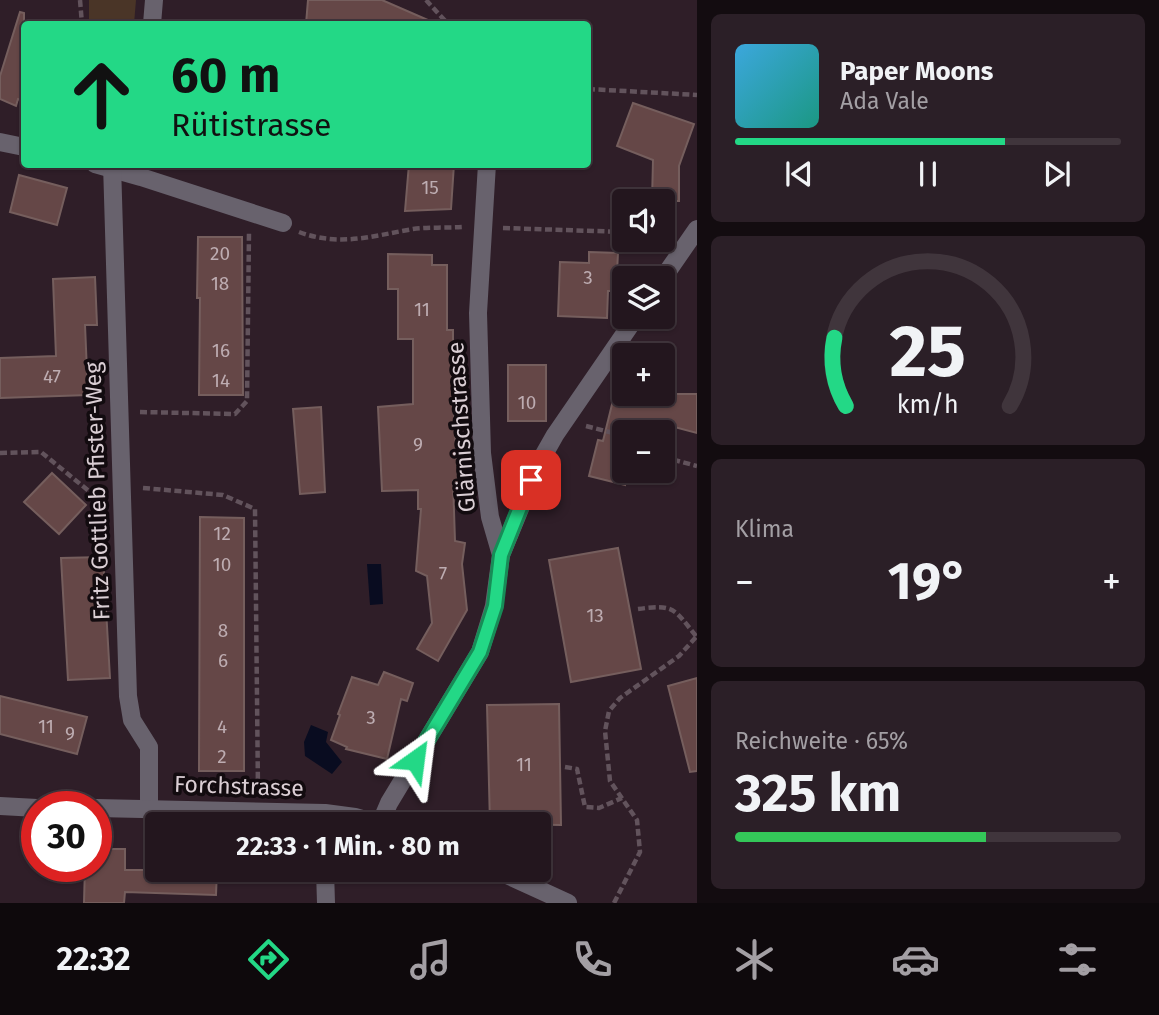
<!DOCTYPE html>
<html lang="de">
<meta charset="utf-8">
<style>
body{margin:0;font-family:"Fira Sans",sans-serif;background:#2b1f27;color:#f1f3f6;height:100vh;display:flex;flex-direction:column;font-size:26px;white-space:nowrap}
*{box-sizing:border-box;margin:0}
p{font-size:23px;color:#a39fa4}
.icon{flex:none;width:38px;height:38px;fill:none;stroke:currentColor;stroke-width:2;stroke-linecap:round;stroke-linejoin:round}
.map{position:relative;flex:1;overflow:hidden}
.drawer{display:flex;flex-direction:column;gap:14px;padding:14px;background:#130c10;width:462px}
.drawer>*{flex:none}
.banner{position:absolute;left:21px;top:21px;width:570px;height:147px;border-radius:7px;box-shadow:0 2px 5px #0004,0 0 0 2px #40353c;background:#23d886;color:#111;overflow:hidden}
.fabs{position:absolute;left:612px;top:189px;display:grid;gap:14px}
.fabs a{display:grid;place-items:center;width:63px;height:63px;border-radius:7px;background:#23161e;box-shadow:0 2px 5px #0004,0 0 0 2px #40353c;font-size:35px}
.speed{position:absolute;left:21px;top:791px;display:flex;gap:14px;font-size:35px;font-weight:700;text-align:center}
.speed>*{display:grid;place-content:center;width:91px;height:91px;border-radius:50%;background:#23161e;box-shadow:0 2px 5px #0004,0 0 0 2px #40353c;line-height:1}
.speed .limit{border:10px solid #d22;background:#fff;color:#111}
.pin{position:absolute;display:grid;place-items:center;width:60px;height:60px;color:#fff;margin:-30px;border-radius:14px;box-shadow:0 4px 10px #0006}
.me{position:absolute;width:77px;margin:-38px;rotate:31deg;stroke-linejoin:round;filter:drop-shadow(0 0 5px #0008)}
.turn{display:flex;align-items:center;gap:24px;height:147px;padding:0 35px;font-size:32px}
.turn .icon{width:91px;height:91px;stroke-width:2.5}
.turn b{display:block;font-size:49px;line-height:60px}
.big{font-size:52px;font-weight:700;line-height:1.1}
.drawer .tile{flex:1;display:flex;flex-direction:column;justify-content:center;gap:10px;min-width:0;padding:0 24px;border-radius:10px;background:#2b1f27}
.drawer .dial{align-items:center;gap:0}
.dial svg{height:182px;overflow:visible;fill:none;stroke:#40353c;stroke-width:7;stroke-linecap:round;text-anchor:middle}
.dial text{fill:#f1f3f6;stroke:none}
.song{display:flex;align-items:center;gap:21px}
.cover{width:84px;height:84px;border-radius:10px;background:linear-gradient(135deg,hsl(200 70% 55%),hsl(170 70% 35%))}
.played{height:7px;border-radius:4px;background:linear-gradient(90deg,#23d886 70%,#40353c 70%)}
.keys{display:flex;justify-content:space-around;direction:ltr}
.heat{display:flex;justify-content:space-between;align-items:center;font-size:38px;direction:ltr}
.charge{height:10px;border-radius:5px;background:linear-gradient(90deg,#34c759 65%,#40353c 0)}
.trip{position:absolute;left:145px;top:812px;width:406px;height:70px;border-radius:7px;background:#23161e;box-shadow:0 2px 5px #0004,0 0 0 2px #40353c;font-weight:700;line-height:70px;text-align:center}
.tab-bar{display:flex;height:112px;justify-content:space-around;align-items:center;background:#0e090c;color:#a39fa4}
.tab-bar .icon{width:49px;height:49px}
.tab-bar .active{color:#23d886}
.tab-bar b{font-size:32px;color:#f1f3f6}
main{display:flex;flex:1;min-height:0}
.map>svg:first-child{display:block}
.green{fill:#4a3527}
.water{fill:#090c20}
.building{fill:#654747;stroke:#755e5d;stroke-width:2}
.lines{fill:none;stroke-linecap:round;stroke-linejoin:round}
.path{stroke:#62535c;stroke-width:4.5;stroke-dasharray:7 3.5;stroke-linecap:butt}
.minor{stroke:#68626d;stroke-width:18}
.route-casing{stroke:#178c57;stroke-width:18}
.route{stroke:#23d886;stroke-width:12}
.labels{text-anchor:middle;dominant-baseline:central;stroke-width:7;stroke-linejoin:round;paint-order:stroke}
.number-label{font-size:19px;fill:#bdacb1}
.street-label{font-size:23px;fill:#daced4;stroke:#120b0f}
</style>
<main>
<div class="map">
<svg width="697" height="903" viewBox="0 0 697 903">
<rect width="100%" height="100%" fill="#2f1e28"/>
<polygon class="green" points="89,0 136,0 134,24 92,24 89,23"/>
<g class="water">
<polygon points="367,564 381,564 383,604 370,605"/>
<polygon points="311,725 328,732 326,742 342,762 332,774 305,756 304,742"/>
</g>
<g class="building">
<polygon points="308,0 382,0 437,24 306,24"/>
<polygon points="20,12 24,13 24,101 18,99 16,106 0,99 0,76"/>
<polygon points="633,103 694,124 679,166 679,201 652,201 653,160 617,146"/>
<polygon points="409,164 454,164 451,209 405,211"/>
<polygon points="19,175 67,188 57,225 10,212"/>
<polygon points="198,237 242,237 243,395 199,395 200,298 197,298"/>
<polygon points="589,252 618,253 616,291 608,291 607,318 558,316 560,262 589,263"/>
<polygon points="388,254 432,255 432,265 447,265 447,330 453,330 453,369 451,369 458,482 453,481 455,541 465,543 462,564 467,610 438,661 417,649 432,623 427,576 416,571 421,509 418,509 418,490 382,491 378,407 413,404 413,339 398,339 398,289 388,289"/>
<polygon points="95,277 97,325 85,325 88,395 0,398 0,358 56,356 53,279"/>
<rect x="508" y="365" width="38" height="56"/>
<polygon points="617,384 625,385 625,394 697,394 697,433 648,420 646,432 625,432 625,485 589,476 598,440 603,441"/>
<polygon points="321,407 325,492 300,494 293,409"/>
<polygon points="52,473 86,505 59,534 24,502"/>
<polygon points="200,517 244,518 244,771 199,771"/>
<polygon points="618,548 641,669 571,682 549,560"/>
<polygon points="103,557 110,678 68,680 61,558"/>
<polygon points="384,672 413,683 407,701 401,699 387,759 346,749 347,747 331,740 340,715 338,714 352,677 378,685"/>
<polygon points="697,678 697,771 690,772 668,686"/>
<polygon points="0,696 87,717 77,754 0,734"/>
<polygon points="559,704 561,825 490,824 487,705"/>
<polygon points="96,849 125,849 125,870 217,870 216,895 125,892 124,903 84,903 85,866 96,866"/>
</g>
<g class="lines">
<g class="path">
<polyline points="80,0 82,24"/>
<polyline points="426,0 448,24"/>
<polyline points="588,89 697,95"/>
<polyline points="503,228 625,232"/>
<path d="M299,232C340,247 372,236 413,229C429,227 447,228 463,227"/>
<polyline points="140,412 235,414 247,401 249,232"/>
<polyline points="586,426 625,436"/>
<polyline points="0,453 41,452 101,501"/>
<polyline points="663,457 697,466"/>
<polyline points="143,488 223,495 255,509 258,791"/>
<path d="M638,609C675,604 674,609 696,636"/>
<polyline points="565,767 577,769 585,807 599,808 622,798"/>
<polyline points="614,903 640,852 637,820 610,781 605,731 609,711 620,698 679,656 697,636"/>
</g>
<g class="minor">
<polyline points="152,24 154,0"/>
<polyline points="0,142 24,147"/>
<polyline points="95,164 141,177 283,223"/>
<polyline points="112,164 128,696 132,720 149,747 149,808"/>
<polyline points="663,278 697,229"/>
<polyline points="501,555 538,465 555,435 636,317"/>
<polyline points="0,806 37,808"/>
<polyline points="96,808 325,813 355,817 380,824"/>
<polyline points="380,824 389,803 480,652 494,606 501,555 490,517 482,453 478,313 487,164"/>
<polyline points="325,870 326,903"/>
<polyline points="496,870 568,903"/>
</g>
</g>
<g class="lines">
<defs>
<polyline id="route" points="415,760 480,652 495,606 501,555 531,480"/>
</defs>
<use href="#route" class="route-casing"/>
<use href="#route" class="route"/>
</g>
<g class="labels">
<g class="number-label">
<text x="430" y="187">15</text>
<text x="220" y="253">20</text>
<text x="588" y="277">3</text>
<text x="220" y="283">18</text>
<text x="422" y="309">11</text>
<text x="221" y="350">16</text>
<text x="52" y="376">47</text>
<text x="221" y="380">14</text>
<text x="527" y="402">10</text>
<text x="418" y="444">9</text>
<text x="222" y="533">12</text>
<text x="222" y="564">10</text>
<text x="443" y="573">7</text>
<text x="595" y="615">13</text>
<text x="223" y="630">8</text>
<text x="223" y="660">6</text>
<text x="371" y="717">3</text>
<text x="46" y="726">11</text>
<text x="222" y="726">4</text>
<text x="70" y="733">9</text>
<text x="222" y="756">2</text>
<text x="524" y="764">11</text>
</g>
<g class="street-label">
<text transform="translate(461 427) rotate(-94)">Glärnischstrasse</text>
<text transform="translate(97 491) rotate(-92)">Fritz Gottlieb Pfister-Weg</text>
<text transform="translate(239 786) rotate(2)">Forchstrasse</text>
</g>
</g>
</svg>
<div class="fabs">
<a><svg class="icon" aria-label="sound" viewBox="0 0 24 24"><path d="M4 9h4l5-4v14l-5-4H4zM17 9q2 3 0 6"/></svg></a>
<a><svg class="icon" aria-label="layers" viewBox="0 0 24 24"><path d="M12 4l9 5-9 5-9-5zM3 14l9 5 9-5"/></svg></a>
<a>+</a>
<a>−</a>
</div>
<div class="speed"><div class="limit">30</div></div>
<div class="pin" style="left:531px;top:480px;background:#d93025"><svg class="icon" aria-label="arrive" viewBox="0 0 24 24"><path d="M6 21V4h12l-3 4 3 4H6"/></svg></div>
<svg class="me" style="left:415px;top:760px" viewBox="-20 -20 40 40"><path d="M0-17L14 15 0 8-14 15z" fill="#23d886" stroke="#fff" stroke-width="4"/></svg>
<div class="trip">22:33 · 1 Min. · 80 m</div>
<div class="banner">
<div class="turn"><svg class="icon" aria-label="ahead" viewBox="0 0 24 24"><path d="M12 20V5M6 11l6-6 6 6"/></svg><div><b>60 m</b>Rütistrasse</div></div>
</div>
</div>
<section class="drawer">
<div class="tile">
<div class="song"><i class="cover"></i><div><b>Paper Moons</b><p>Ada Vale</p></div></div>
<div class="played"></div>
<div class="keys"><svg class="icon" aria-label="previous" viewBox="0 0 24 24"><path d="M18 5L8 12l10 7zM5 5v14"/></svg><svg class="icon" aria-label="pause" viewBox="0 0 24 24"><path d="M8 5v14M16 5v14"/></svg><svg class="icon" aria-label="next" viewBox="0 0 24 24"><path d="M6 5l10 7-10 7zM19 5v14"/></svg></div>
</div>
<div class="tile dial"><svg viewBox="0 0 100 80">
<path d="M14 69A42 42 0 1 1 86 69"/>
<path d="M14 69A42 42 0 0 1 9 39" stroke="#23d886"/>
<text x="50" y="56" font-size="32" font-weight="700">25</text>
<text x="50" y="72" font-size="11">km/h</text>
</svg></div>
<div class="tile"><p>Klima</p>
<div class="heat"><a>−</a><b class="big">19°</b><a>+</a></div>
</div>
<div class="tile"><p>Reichweite · 65%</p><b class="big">325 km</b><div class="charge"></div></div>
</section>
</main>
<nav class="tab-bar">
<b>22:32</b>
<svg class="icon active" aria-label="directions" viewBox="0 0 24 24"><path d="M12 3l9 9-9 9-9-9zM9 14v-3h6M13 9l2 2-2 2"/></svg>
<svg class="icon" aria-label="music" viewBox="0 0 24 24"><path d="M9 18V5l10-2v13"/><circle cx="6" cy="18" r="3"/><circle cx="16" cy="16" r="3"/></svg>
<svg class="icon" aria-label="phone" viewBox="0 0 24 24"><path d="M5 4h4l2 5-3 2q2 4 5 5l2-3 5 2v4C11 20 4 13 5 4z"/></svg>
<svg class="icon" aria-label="climate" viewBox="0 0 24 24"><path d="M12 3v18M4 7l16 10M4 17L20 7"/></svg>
<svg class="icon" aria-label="car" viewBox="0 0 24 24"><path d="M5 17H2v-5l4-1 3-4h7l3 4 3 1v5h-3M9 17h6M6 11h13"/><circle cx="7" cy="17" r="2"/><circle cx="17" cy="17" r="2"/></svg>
<svg class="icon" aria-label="filters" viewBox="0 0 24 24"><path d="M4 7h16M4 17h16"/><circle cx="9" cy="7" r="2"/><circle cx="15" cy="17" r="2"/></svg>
</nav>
